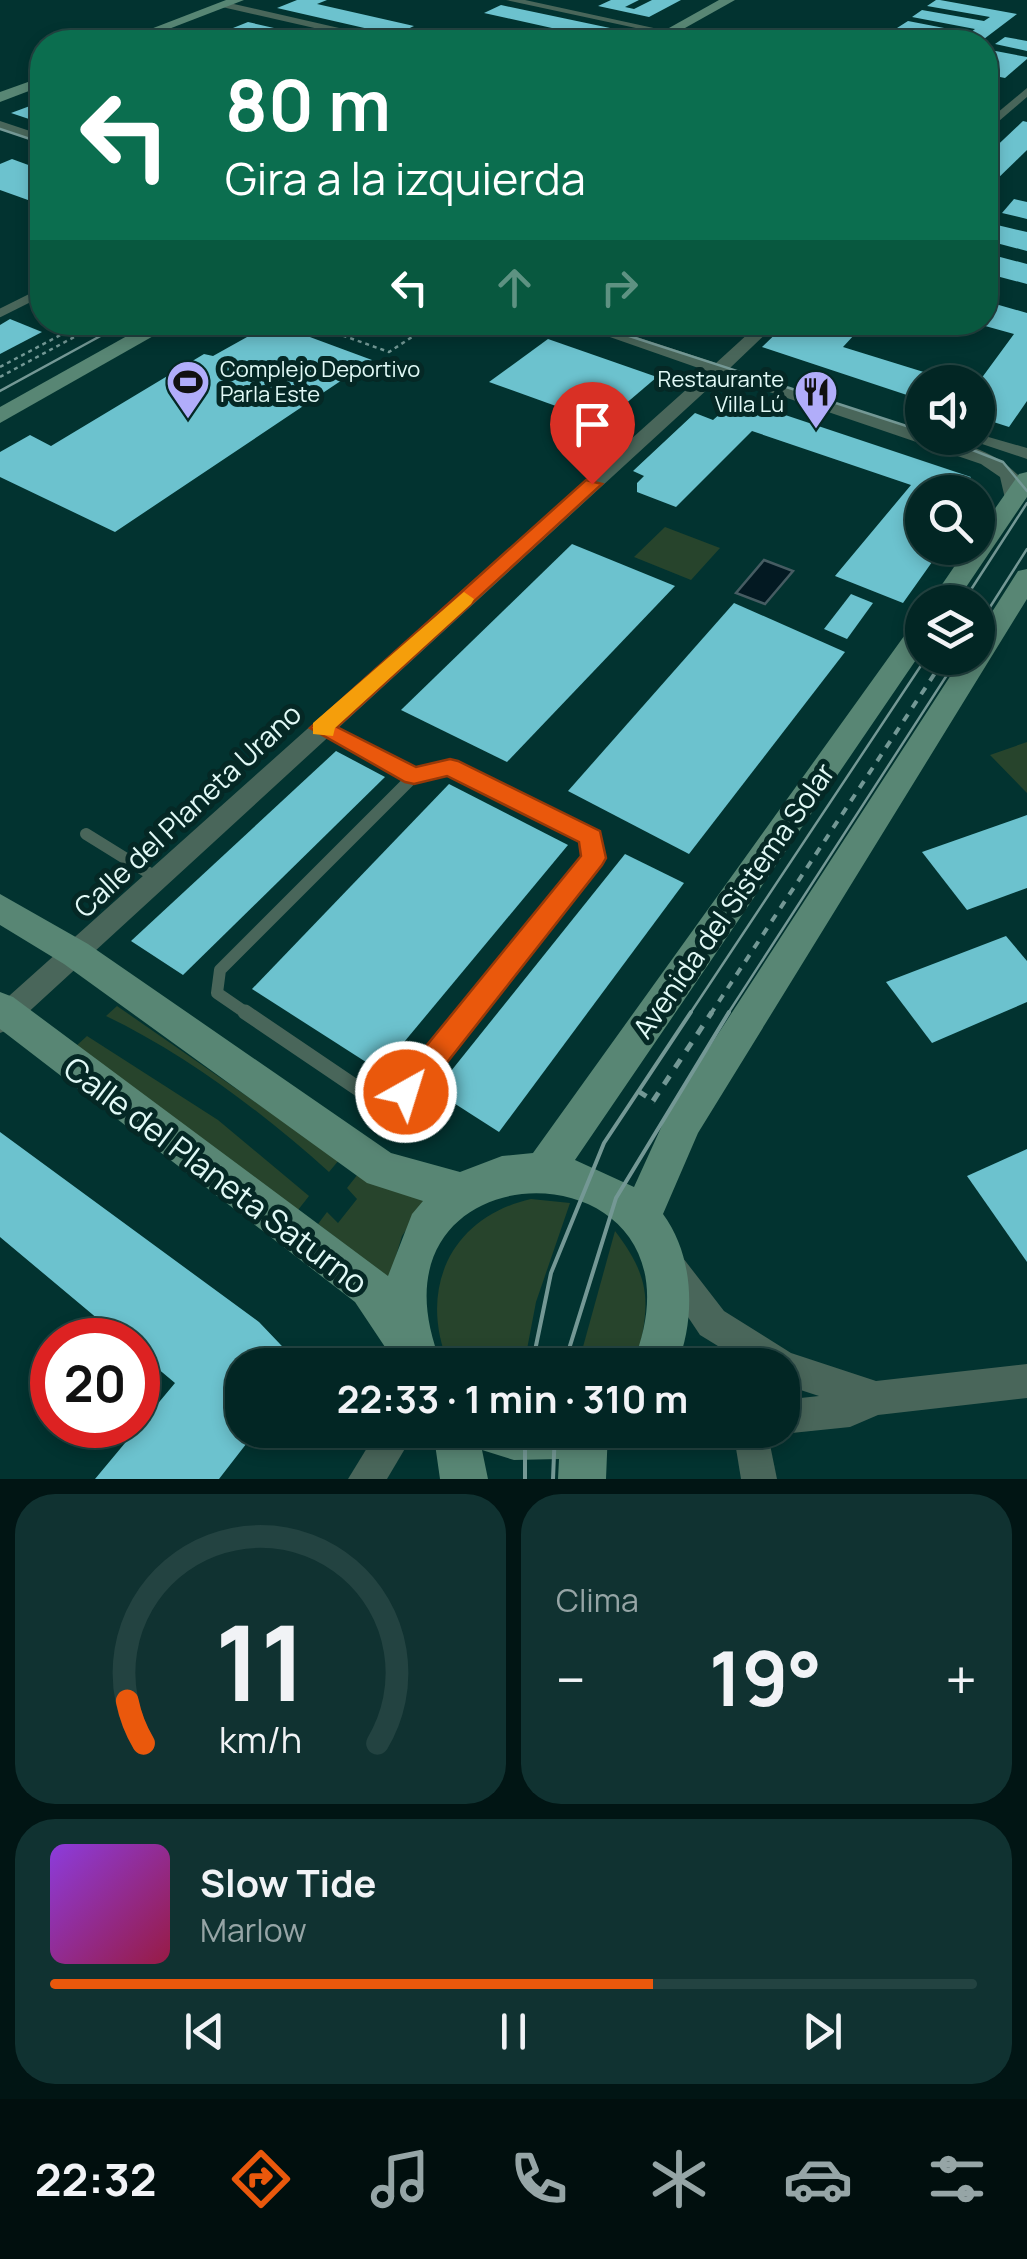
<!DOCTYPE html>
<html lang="es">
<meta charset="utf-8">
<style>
body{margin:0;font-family:Manrope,sans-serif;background:#103231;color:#f1f3f6;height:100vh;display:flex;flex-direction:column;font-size:38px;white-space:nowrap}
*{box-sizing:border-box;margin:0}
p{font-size:32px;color:#96a5a6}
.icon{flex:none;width:55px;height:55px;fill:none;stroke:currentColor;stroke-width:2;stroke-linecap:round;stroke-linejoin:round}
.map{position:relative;height:1479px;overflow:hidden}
.side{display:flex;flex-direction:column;gap:15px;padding:15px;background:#011514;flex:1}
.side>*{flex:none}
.top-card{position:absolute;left:30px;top:30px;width:968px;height:305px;border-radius:40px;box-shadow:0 5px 15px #0003,0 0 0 2px #234341;background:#0b6e4f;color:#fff;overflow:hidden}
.tools{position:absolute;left:905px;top:365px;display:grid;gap:20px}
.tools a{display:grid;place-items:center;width:90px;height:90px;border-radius:50%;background:#022624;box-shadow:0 5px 15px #0003,0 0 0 2px #234341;font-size:50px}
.speed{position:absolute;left:30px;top:1318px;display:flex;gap:20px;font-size:50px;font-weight:700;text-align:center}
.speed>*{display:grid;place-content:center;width:130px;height:130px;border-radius:50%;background:#022624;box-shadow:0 5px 15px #0003,0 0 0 2px #234341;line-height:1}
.speed .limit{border:15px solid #d22;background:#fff;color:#111}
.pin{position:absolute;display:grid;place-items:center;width:85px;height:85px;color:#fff;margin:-102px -42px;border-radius:50% 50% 50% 0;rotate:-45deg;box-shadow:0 0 10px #0007}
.pin .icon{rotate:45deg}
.me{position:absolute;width:110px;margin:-55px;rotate:39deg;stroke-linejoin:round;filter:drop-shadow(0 0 8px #0008)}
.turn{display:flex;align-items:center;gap:35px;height:210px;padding:0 30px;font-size:45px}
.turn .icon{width:130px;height:130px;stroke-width:2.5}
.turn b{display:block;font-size:70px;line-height:85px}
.lanes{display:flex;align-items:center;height:95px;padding:0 30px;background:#0003;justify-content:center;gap:50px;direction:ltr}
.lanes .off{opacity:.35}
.big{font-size:75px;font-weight:700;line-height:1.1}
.side .widget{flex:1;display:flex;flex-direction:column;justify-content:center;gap:15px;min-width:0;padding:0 35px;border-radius:40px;background:#103231}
.side .dial{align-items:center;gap:0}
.dial svg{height:260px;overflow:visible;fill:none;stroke:#234341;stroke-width:7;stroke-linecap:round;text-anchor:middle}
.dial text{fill:#f1f3f6;stroke:none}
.song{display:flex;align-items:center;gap:30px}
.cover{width:120px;height:120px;border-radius:15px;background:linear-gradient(135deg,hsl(270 70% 55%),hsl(340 70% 35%))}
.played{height:10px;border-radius:5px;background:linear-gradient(90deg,#ea580c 65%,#234341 65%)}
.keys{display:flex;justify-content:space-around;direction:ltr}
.heat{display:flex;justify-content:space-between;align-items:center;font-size:55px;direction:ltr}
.side .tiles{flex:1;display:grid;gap:15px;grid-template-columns:1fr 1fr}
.widget:last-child{grid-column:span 2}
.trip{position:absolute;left:225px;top:1348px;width:575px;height:100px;border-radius:40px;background:#022624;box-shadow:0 5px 15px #0003,0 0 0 2px #234341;font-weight:700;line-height:100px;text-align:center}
.menu{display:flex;height:160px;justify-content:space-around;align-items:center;background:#010f0e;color:#96a5a6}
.menu .icon{width:70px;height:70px}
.menu .active{color:#ea580c}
.menu b{font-size:45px;color:#f1f3f6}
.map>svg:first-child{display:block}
.green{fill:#27442c}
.water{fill:#031922;stroke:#465c62;stroke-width:2.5}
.building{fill:#6cc2ce}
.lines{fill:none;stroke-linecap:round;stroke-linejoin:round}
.path-far2{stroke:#739895;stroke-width:2.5;stroke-dasharray:4 4;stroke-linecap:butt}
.path-far1{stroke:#739895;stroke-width:4;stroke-dasharray:8 8;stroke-linecap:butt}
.path{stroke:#739895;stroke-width:5;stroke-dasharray:10 10;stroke-linecap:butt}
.lane-far2{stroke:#49665a;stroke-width:8}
.lane-far1{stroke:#49665a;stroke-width:12}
.lane{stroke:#49665a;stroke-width:15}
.street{fill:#49665a;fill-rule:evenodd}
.secondary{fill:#588674;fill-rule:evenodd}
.tram-far1{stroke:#749895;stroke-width:2.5}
.tram{stroke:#749895;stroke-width:4}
.route{fill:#ea580c;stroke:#983908;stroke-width:2.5}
.slow{fill:#f59e0b}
.labels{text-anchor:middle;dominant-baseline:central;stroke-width:10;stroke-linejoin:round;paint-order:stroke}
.far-poi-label{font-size:22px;fill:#e1f9f6;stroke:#052825;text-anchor:start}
.street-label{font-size:28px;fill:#e1f9f6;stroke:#052825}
.near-street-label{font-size:32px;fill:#e1f9f6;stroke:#052825}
</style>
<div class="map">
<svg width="1027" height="1479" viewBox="0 0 1027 1479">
<rect width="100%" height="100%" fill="#023330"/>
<g class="green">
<polygon points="665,527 720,548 691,580 634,557"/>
<polygon points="1027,742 1027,793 990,755"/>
<path d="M117,1006L339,1160L329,1172C262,1112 187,1055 106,1016Z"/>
<polygon points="87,1036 218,1120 309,1196 298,1210 75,1047"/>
<polygon points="358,1174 429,1196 402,1236 389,1279 318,1224 327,1212 338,1223 357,1199 347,1188"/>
<path d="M531,1199L570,1203L536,1302L524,1365H449C417,1289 451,1217 531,1199Z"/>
<path d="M615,1231C654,1282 649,1306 636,1365H578Z"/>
</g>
<polygon class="water" points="764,560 793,571 765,604 736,593"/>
<g class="building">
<polygon points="297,0 327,0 317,4 414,26 395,35 277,8"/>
<polygon points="611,0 639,0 625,7 634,9 652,0 681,0 649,17 598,6"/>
<polygon points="936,0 940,0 1017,14 980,42 897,28 908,21 970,33 975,29 912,17 922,10 984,21 990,17 927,6"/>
<polygon points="501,5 629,32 610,42 574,42 588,36 484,13"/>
<polygon points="248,22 274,28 253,36 228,30"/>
<polygon points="803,30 855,41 855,42 778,39"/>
<polygon points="441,33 478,41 478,42 418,42"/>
<polygon points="1005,37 1027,41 1027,51 995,44"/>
<polygon points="985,49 1027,57 1027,59 1005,78 985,74"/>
<polygon points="38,103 42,104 42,120 38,122 11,113"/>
<polygon points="1023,121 1027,122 1027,150 991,185 985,183 985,157"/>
<polygon points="12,159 42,170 42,205 0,190 0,164"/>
<polygon points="1014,199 1027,202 1027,219 1002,213"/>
<polygon points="993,224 1027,232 1027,251 985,240"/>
<polygon points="985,253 1027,264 1027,284 985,273"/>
<polygon points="985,301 1027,313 1027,401 1009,427 978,417 978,383 1014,334 978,324 985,322"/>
<polygon points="10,319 42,332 0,354 0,325"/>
<polygon points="733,322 726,329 703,330 680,323"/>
<polygon points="788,322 866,322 843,347 956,382 922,382 922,400 762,347"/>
<polygon points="272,323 372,360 115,532 0,477 0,452 30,435 51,446 204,354 213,356"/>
<polygon points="548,339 657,377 603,423 489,382"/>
<polygon points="737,399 971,477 959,492 922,492 922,548 942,548 903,603 835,576 911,485 752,431 676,507 637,492 637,483 644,476 633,471 695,413 713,420"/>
<polygon points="572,544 675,586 507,762 401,710"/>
<polygon points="851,594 873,603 847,639 824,629"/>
<polygon points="734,603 845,652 689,854 568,791"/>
<polygon points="336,751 385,777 183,975 131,941"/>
<polygon points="449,784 568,845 380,1071 252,989"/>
<polygon points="1027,815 1027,888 967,910 922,852"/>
<polygon points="625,854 684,883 499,1132 435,1091"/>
<polygon points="1006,936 1027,961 1027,1002 932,1043 886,982"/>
<polygon points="0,1132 259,1322 300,1365 242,1365 242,1430 257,1430 219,1479 95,1479 175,1383 138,1352 138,1340 123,1340 0,1237"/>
<polygon points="1027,1149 1027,1262 967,1176"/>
</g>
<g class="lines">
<g class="path-far2">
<polyline points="305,322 389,352 435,322"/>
<polyline points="0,367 85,322"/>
<polyline points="0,377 102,322"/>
</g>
<polyline class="path-far1" points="710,1015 945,658"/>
<g class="path">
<polyline points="638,1091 655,1102"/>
<polyline points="653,1101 712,1012"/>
</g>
<polyline class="lane-far2" points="0,313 42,292"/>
<g class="lane-far1">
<polyline points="321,728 414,776"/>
<polyline points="414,776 450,767 591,837 593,858 468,1015"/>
<polyline points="86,834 157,878"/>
<polyline points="249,1015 217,993 220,970 414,776"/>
</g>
<polyline class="lane" points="245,1012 372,1098 406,1092 470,1012"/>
<g class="street">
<polygon points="506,0 525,0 718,42 701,42"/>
<polygon points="225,2 387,39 392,42 376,42 222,7"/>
<polygon points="1027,88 1027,97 985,133 985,123"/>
<polygon points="0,121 42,135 42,142 0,129"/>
<path d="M567,322H591L716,363L761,322H778L730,368L922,431V438C955,438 995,451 1018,475L1022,503L1013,509L1007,507L1000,477L981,464L722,376L10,1029L0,1033V1004L707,371Z"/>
<polygon points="978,434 1027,448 1027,459 964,438 978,438"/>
<polygon points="672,1253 683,1258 724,1311 791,1353 876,1381 1027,1364 1027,1398 878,1415 850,1427 782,1434 772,1430 782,1430 782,1400 819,1396 782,1384 782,1365 749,1365 700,1335 656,1269 661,1258"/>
<polygon points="378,1430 416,1430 387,1479 348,1479"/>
<polygon points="642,1430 682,1430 677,1442 665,1447 647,1442"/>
<polygon points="733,1430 767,1430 777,1479 741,1479"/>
</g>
<g class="secondary">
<polygon points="226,0 244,0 135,42 117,42"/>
<polygon points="719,0 735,0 660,42 644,42"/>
<polygon points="42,77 42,86 0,102 0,92"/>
<polygon points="152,322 178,322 0,423 0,407"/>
<polygon points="1027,472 1027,497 956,602 930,602 967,548 978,548 978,533 1019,474"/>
<path d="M1027,569V599L698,1133L663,1214C694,1256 696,1318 677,1365H632C726,1137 347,1135 442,1365H397L355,1302L0,1029V992L13,997L388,1276L412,1214L423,1201L367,1183L64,964L0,925V894L88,944L391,1153L460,1172L502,1156L533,1153L912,625L922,622V651L575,1160L634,1187L670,1108L962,658H978V634L1018,571Z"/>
<polygon points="433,1430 608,1430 606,1479 558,1479 559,1459 514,1460 482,1450 488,1479 440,1479"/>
</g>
<g class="tram-far1">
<polyline points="0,129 42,143"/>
<polyline points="586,322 922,431"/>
<polyline points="0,391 126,322"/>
<polyline points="942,438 1003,462 1027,491"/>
<polyline points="963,602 1027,503"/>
<polyline points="978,626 1027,549"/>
<polyline points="689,1015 926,658"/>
<polyline points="727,1015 958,658"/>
</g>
<g class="tram">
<polyline points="532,1365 551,1273 604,1143 691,1012"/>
<polyline points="564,1365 616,1198 729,1012"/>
<polyline points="525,1430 525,1479"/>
<polyline points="553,1479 555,1430"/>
</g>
</g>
<polygon class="route" points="586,480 602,484 337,727 416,767 450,759 458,761 600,831 606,858 602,865 416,1102 406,1106 396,1102 392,1092 396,1083 581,856 579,842 447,776 414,784 405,782 310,728"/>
<polygon class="slow" points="464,592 474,599 471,604 335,728 333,736 313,734 313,723"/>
<defs>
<symbol id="stadium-pin" viewBox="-11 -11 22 30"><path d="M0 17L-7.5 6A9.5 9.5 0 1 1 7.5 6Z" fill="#b1adfa" stroke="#052825"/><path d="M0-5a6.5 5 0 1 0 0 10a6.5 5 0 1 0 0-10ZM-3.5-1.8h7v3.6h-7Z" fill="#111"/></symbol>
<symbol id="restaurant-pin" viewBox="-11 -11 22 30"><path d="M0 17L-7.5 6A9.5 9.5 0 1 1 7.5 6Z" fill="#b1adfa" stroke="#052825"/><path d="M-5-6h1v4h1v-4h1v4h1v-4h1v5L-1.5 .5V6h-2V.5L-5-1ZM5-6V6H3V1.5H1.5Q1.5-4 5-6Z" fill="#111"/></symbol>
</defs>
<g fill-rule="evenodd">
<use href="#stadium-pin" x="163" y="357" width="50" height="68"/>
<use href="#restaurant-pin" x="791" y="367" width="50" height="68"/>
</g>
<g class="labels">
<g class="far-poi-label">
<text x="220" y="369">Complejo Deportivo<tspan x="220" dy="25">Parla Este</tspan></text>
<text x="784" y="379" text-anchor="end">Restaurante<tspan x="784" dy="25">Villa Lú</tspan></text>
</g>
<g class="street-label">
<text transform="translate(187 810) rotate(-43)">Calle del Planeta Urano</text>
<text transform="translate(733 900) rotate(-55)">Avenida del Sistema Solar</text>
</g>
<g class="near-street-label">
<text transform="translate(216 1175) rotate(37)">Calle del Planeta Saturno</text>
</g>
</g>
</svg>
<div class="tools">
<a><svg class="icon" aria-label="sound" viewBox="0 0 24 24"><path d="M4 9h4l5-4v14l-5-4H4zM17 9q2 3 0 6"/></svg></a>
<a><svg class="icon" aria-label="search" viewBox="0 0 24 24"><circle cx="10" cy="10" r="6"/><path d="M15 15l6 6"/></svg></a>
<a><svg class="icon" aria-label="layers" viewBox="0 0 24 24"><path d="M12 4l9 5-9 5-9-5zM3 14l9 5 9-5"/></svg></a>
</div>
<div class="speed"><div class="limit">20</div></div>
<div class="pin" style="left:592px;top:484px;background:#d93025"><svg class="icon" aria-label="arrive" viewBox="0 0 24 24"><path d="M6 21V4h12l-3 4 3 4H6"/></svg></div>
<svg class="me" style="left:406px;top:1092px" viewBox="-20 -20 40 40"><circle r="17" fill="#ea580c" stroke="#fff" stroke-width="3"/><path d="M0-11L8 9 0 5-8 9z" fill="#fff"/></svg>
<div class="trip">22:33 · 1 min · 310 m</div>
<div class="top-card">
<div class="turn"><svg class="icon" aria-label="left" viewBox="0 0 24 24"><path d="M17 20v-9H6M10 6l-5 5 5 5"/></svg><div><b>80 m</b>Gira a la izquierda</div></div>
<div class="lanes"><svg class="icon" aria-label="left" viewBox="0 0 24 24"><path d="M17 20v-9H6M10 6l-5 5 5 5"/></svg><svg class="icon off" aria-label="ahead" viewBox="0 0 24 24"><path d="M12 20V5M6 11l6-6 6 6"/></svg><svg class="icon off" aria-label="right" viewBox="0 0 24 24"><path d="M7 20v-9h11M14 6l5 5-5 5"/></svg></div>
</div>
</div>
<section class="side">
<div class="tiles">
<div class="widget dial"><svg viewBox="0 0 100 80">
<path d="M14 69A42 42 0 1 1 86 69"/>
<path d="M14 69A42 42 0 0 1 9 56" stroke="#ea580c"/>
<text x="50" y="56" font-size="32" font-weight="700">11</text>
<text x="50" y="72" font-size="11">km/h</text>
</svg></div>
<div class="widget"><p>Clima</p>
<div class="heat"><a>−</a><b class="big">19°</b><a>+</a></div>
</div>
<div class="widget">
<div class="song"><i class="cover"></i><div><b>Slow Tide</b><p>Marlow</p></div></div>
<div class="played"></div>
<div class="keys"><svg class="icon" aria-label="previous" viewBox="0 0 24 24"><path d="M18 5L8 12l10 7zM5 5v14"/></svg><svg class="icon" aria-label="pause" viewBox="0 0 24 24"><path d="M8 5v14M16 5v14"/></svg><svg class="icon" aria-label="next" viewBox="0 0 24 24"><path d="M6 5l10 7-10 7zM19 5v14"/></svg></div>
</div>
</div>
</section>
<nav class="menu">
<b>22:32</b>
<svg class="icon active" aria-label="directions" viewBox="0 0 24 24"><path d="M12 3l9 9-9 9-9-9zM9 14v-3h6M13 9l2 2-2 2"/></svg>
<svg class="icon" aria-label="music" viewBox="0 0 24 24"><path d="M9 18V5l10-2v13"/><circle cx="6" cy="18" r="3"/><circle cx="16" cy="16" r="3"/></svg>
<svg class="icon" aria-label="phone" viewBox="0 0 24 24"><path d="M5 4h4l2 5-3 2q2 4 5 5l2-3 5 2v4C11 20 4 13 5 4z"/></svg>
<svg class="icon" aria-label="climate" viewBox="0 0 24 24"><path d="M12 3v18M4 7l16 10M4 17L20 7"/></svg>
<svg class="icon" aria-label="car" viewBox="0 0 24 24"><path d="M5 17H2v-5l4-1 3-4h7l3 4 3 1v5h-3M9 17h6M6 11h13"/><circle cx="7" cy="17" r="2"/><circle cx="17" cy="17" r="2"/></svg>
<svg class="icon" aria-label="filters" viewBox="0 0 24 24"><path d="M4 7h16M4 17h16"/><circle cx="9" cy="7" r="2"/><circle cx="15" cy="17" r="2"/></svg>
</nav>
